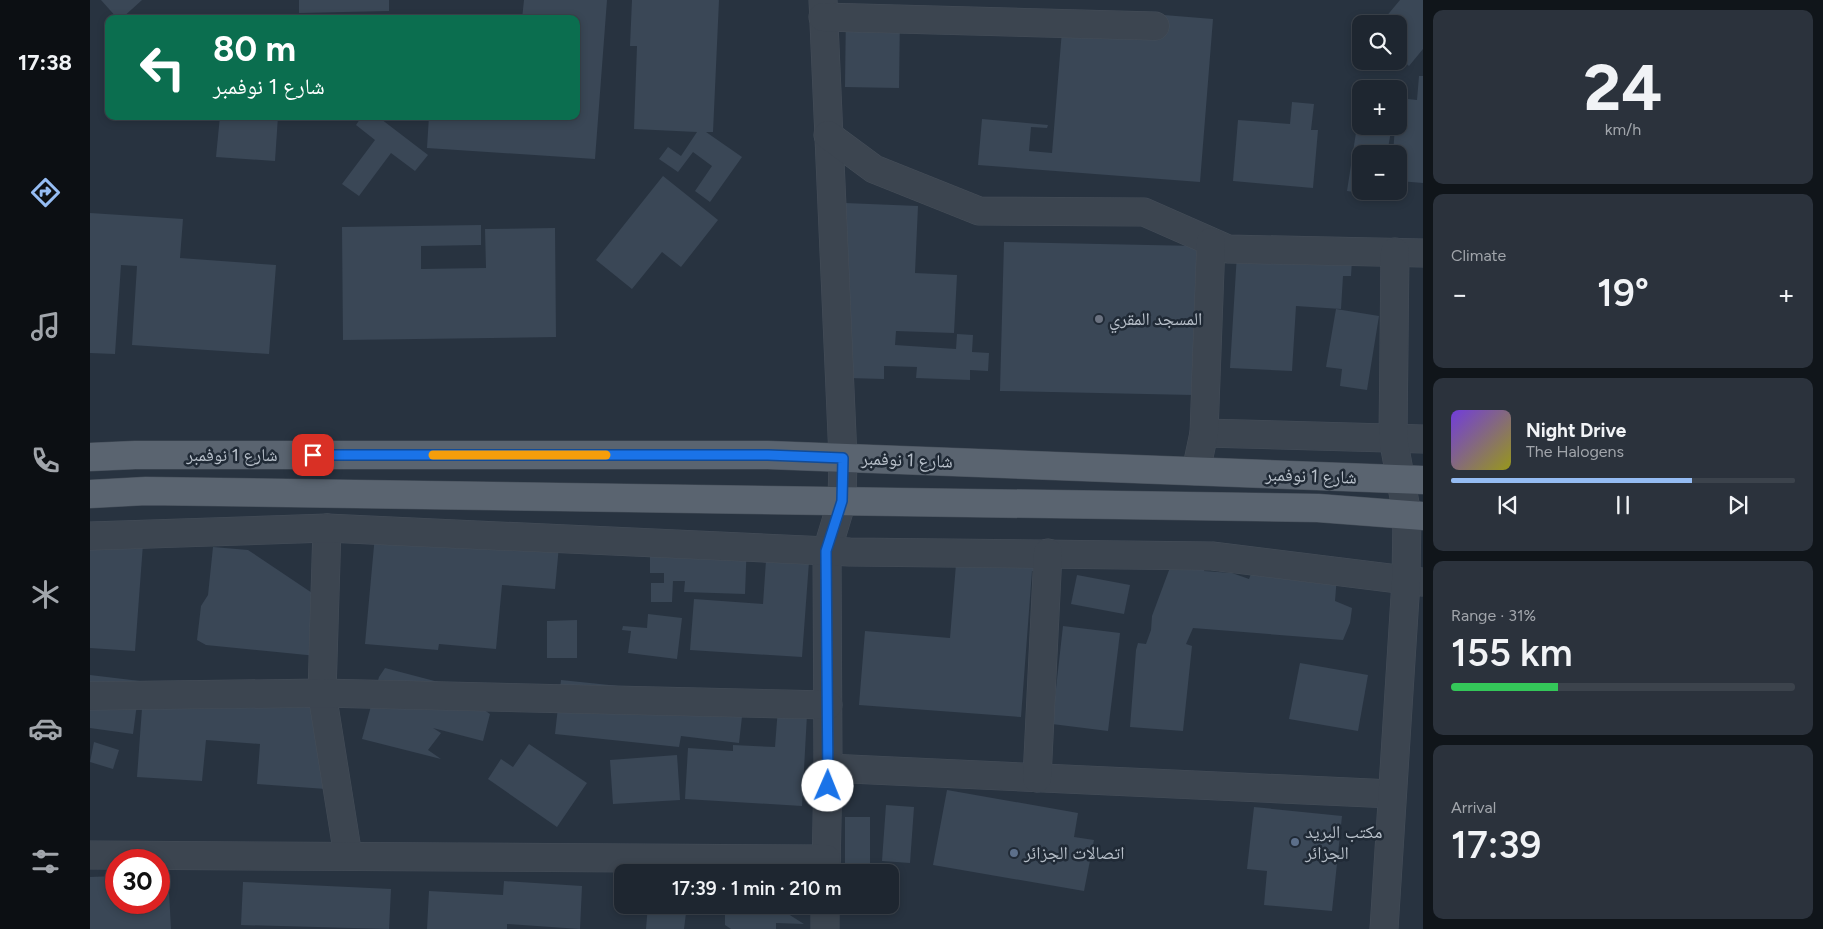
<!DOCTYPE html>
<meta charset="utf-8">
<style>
body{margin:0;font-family:Figtree,"Noto Naskh Arabic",sans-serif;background:#2b323c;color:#f1f3f6;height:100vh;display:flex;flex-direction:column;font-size:19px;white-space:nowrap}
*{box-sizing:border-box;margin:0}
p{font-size:16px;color:#a1a5ab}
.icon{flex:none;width:28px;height:28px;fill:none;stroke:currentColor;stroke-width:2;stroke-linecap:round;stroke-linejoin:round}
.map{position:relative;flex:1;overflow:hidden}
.details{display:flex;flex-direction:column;gap:10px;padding:10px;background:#10151a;width:400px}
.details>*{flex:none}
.top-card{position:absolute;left:15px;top:15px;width:475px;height:105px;border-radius:10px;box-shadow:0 2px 8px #0003,0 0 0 1px #3c434c;background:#0b6e4f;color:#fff;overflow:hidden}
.fabs{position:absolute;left:1262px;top:15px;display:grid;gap:10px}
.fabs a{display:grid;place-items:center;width:55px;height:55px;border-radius:10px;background:#1e2630;box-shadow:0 2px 8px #0003,0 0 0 1px #3c434c;font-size:25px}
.speed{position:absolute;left:15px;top:849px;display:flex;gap:10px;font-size:25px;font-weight:700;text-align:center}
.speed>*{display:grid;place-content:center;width:65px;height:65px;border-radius:50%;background:#1e2630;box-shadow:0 2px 8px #0003,0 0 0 1px #3c434c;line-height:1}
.speed .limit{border:8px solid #d22;background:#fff;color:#111}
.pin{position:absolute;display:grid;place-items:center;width:42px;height:42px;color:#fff;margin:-21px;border-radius:10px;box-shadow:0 2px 8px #0006}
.me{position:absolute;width:55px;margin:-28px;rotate:1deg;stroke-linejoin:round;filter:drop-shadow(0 0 4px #0008)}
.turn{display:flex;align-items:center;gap:18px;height:105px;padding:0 25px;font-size:22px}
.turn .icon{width:65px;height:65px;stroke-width:2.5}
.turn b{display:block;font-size:35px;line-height:42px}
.big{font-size:38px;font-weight:600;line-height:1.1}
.details .card{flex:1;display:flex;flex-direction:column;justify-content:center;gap:8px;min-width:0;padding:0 18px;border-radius:10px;background:#2b323c}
.details .dial{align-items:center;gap:0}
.dial b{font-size:65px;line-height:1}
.song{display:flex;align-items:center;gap:15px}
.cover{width:60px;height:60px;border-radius:8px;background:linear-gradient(135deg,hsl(260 70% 55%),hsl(60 70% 35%))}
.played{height:5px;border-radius:2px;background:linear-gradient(90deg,#95bcf3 70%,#3c434c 70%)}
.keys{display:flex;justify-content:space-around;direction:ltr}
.heat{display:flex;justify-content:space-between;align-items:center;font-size:28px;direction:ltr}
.charge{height:8px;border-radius:4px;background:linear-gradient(90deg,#34c759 31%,#3c434c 0)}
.trip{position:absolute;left:524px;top:864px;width:285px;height:50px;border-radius:10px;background:#1e2630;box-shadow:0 2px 8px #0003,0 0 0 1px #3c434c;font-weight:600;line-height:50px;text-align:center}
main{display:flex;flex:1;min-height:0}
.dock{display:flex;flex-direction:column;width:90px;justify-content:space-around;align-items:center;background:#0c0f13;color:#a1a5ab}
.dock .icon{width:35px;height:35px}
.dock .current{color:#95bcf3}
.dock b{font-size:22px;color:#f1f3f6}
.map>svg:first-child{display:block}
.building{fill:#3a4756}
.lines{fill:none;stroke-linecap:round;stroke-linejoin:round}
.minor-casing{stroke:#454e59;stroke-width:29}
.major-casing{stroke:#454e59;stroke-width:29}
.minor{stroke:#3c4550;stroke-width:28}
.major{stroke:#5a6470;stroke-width:28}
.route-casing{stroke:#114b97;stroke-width:12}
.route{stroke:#1a73e8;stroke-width:9}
.slow{stroke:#f59e0b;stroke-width:9}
.worship-dot{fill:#6b7280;stroke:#202a36;stroke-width:2}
.service-dot{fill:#5c6f8a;stroke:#202a36;stroke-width:2}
.labels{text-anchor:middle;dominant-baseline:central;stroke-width:5;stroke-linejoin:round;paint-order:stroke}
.poi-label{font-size:18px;fill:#b8c0ca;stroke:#202a36;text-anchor:start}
.street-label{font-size:18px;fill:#b8c0ca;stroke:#202a36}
</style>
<main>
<nav class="dock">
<b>17:38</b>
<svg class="icon current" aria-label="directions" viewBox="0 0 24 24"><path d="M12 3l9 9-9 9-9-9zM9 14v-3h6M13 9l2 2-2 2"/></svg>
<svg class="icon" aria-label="music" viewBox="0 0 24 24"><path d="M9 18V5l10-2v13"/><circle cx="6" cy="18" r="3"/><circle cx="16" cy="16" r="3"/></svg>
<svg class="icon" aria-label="phone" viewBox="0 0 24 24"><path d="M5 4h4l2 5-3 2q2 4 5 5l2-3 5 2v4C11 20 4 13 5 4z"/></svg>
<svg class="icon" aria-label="climate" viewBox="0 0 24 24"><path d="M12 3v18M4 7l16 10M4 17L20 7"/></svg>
<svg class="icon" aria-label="car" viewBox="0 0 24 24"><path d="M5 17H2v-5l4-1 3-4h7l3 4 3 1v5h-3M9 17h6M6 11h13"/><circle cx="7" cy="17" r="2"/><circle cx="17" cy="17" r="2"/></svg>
<svg class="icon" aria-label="filters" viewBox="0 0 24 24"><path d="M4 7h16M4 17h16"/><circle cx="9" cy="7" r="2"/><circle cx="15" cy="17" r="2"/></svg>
</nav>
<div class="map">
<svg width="1333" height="929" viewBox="0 0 1333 929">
<rect width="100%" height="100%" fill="#283340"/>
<g class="building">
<polygon points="11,0 52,0 31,19 28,19"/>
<polygon points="209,0 299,0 299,11 209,13"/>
<polygon points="434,0 517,0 505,159 337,148 339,116 486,116 486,19 432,19"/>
<polygon points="542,0 629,0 623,132 616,132 652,157 620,202 605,191 622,166 603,152 588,172 569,159 578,147 591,156 607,132 544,129 547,46 540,46"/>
<polygon points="1310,0 1333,0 1333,49 1319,66 1309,57 1309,24 1290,24"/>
<polygon points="756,9 810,10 809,88 755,87"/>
<polygon points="1037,12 1123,19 1110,182 888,165 892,119 958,125 957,128 941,127 939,151 962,153 973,18"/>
<polygon points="1329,76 1333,76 1333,183 1309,181 1309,154 1303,154 1305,126 1309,126 1309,98 1327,100"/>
<polygon points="1202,102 1224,104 1221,130 1228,130 1223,188 1143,181 1148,120 1200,124"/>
<polygon points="130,116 188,116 185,161 126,157"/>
<polygon points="272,116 287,116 338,155 325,171 301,153 269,196 252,184 285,140 266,125"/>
<polygon points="1267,126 1301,131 1297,154 1271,154 1271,191 1291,191 1291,196 1257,191"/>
<polygon points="573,176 628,220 591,267 572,252 542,289 506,260"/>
<polygon points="755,203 828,206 825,273 867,275 864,333 806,331 805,345 866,349 867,334 883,335 882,352 899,353 898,371 880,370 880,380 826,378 827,367 794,366 794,379 758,378"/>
<polygon points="0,213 93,219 90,258 186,265 179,354 42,345 47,266 31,265 25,354 0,353"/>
<polygon points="391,225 391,245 331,246 331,269 396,268 395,229 465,228 466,337 253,340 252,227"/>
<polygon points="1148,237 1263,244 1261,276 1253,276 1251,309 1206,306 1202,371 1140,368"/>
<polygon points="914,242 1107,246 1103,395 910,391"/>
<polygon points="1246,309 1289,316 1277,390 1250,386 1252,369 1236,367"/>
<polygon points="285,535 470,535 465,589 412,585 406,649 349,644 348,650 275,644"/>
<polygon points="0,540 53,544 45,651 0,648"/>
<polygon points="657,541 655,594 594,592 595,581 583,581 582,602 561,602 561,583 574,583 574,573 560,573 560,555"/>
<polygon points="677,546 720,548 712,657 600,650 604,599 673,604"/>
<polygon points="123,547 158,550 243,607 237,657 116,645 107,640 111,606 118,595"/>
<polygon points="947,549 945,571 942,571 931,717 769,705 775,631 860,638 866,564"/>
<polygon points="1085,554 1115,562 1114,571 1142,573 1159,579 1167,558 1248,564 1245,601 1262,608 1260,623 1253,640 1103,628 1096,644 1102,646 1093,731 1040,727 1046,650 1048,643 1056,644 1061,630 1062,616"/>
<polygon points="987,575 1040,585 1034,614 981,604"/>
<polygon points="558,614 592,618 587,659 538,653 541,631 532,630 533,626 557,628"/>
<polygon points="487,620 487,658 457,658 457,621"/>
<polygon points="973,626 1030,633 1018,731 962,724"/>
<polygon points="1210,663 1278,675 1268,731 1199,719"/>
<polygon points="295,668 356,684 400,714 393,741 343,728 351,733 338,750 351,759 272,739 289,677"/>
<polygon points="0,675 50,681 43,734 0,728"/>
<polygon points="471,680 654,699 649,743 591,736 589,747 465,734"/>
<polygon points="54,681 116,685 116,681 243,690 236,789 167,784 170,744 116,740 112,781 47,777"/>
<polygon points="689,694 718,696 712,806 595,799 598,748 643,751 643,745 685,747"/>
<polygon points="4,742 29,750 23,769 0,762"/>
<polygon points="439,744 497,783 467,827 398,779 411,759 423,767"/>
<polygon points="587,755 590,800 523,804 520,760"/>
<polygon points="857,790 988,813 984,837 1004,840 994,891 843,865"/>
<polygon points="796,805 824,807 820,863 792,861"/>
<polygon points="1164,807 1252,816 1242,911 1174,905 1177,871 1157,869"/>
<rect x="755" y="817" width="25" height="55"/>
<polygon points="69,874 78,874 81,929 0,929 0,877 26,876 26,902 69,902"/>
<polygon points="414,881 492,886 490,929 417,924 417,929 337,929 339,891 413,895"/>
<polygon points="153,882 301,889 299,929 151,925"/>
<polygon points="558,905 597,905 594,929 556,929"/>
<polygon points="635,905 684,905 714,924 686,923 686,929 641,929 635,925"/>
</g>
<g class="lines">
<defs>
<g id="minor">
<polyline points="733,0 753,458 752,501 737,551 738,768 736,872"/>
<polyline points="733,17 1065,26"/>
<polyline points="738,135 784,169 889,211 1054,212 1138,249 1333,253"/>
<polyline points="1114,433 1333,439"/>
<polyline points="1106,471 1114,433 1121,242"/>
<polyline points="237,528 232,693 258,856"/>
<polyline points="0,536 237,528 760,552 1122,556 1333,582"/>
<polyline points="0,696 232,693 738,705"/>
<polyline points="738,768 1302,794"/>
<polyline points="947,778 958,553"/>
<polyline points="0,855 736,859"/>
<polyline points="735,929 735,905"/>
<polyline points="1294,929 1316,581 1317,514 1303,438 1305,252"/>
</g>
<g id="major">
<polyline points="0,457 45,455 678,455 1333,480"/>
<polyline points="0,494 56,491 1228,508 1333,516"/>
</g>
</defs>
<use href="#minor" class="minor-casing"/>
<use href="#major" class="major-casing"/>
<use href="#minor" class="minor"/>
<use href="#major" class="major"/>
</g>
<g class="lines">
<defs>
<polyline id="route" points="223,455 678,455 753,458 752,501 736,551 738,786"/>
</defs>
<use href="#route" class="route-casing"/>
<use href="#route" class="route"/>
<polyline class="slow" points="343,455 516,455"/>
</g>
<circle class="worship-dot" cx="1009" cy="319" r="5"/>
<g class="service-dot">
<circle cx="1205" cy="842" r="5"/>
<circle cx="924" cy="853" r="5"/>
</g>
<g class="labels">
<g class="poi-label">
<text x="1019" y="319">المسجد المقري</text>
<text x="1215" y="832">مكتب البريد<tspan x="1215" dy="21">الجزائر</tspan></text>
<text x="934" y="853">اتصالات الجزائر</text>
</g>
<g class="street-label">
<text x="142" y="455">شارع 1 نوفمبر</text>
<text transform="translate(817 460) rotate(2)">شارع 1 نوفمبر</text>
<text transform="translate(1221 476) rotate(2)">شارع 1 نوفمبر</text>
</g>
</g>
</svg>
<div class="fabs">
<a><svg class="icon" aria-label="search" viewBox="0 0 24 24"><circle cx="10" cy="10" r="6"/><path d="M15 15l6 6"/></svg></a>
<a>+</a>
<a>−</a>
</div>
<div class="speed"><div class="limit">30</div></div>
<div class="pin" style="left:223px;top:455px;background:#d93025"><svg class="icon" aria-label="arrive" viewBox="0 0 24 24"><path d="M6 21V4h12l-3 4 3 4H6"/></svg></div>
<svg class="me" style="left:738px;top:786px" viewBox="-20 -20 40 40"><circle r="19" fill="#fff"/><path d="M0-13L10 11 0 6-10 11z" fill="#1a73e8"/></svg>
<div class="trip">17:39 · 1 min · 210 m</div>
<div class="top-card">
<div class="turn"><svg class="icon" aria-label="left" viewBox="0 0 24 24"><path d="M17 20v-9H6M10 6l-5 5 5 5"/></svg><div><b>80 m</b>شارع 1 نوفمبر</div></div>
</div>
</div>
<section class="details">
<div class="card dial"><b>24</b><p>km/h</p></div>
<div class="card"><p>Climate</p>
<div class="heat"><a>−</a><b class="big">19°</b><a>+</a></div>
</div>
<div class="card">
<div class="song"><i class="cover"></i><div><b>Night Drive</b><p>The Halogens</p></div></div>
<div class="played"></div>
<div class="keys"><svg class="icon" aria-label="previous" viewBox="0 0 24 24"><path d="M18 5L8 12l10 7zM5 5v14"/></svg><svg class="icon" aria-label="pause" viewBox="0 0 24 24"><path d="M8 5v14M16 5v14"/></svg><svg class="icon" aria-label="next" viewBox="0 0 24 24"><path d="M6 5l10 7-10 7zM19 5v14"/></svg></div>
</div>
<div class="card"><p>Range · 31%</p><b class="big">155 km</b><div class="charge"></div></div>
<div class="card"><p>Arrival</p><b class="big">17:39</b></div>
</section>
</main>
